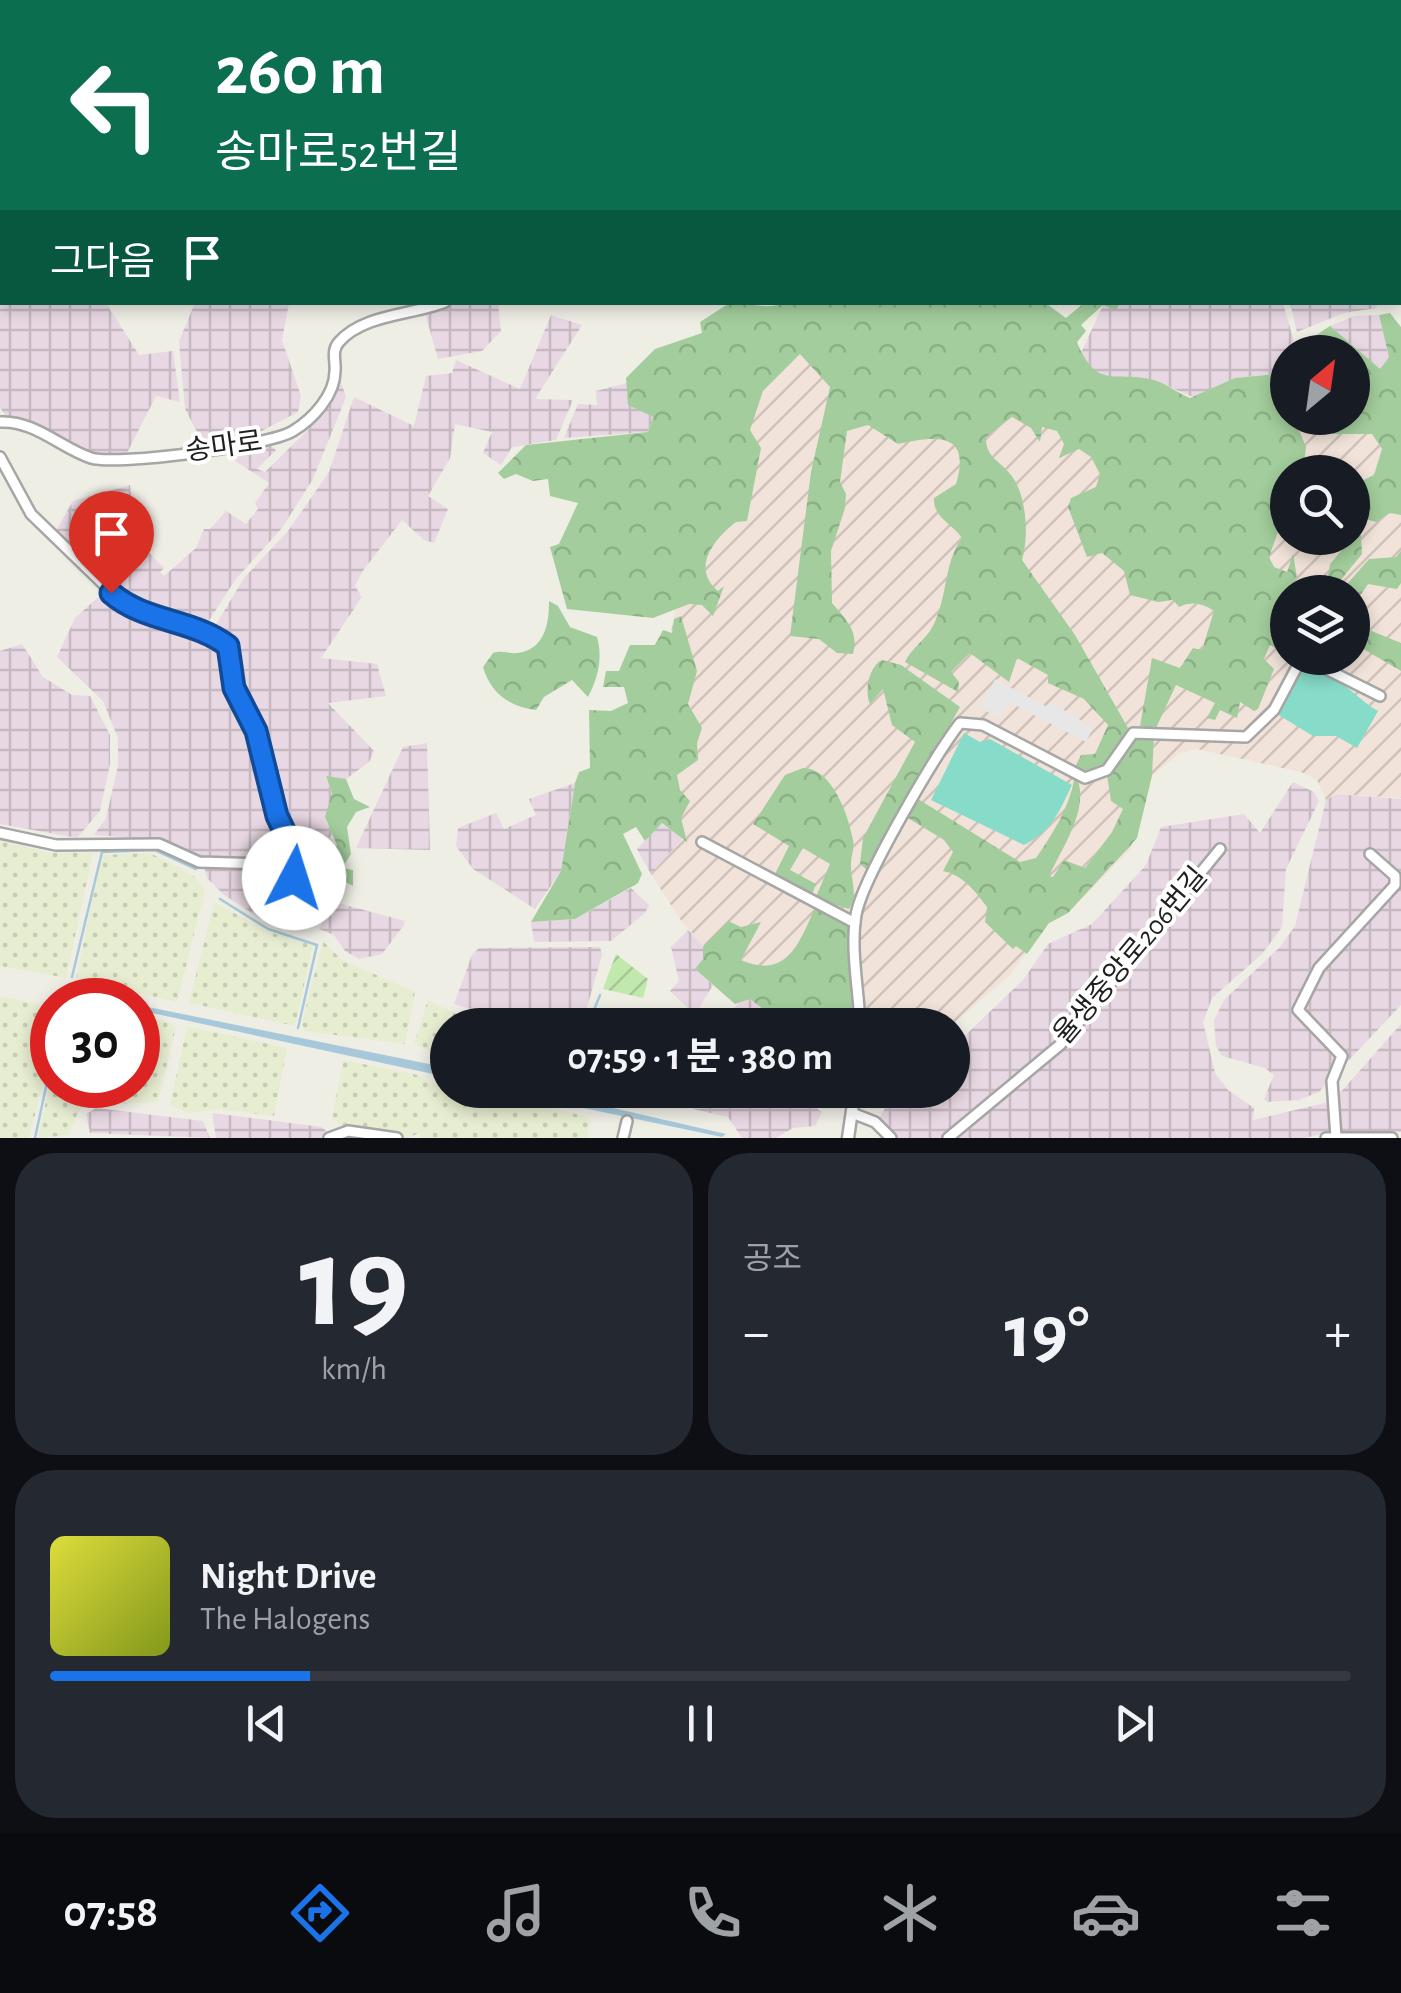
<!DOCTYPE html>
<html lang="ko">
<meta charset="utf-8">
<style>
body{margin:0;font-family:"Alegreya Sans","Noto Sans KR",sans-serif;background:#242831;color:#f1f3f6;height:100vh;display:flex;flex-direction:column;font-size:38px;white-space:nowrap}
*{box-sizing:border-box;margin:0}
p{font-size:32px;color:#9ea1a6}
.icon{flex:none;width:55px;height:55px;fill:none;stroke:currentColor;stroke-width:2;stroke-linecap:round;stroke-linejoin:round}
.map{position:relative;height:1138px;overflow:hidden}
.side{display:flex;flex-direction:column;gap:15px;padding:15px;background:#0d0f14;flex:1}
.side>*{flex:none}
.top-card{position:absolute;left:0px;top:0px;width:1402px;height:305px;box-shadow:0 5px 15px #0003;background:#0b6e4f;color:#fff;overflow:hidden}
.needle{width:65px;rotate:29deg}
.tools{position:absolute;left:1270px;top:335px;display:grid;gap:20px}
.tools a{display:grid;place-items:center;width:100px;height:100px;border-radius:50%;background:#171b24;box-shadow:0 5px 15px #0003;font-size:50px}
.speed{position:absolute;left:30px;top:978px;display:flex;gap:20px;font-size:50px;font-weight:700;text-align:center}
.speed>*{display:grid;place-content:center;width:130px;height:130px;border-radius:50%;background:#171b24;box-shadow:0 5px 15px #0003;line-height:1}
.speed .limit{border:15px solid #d22;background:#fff;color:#111}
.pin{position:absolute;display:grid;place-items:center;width:85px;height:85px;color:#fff;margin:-102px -42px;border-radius:50% 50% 50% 0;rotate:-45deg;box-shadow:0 0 10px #0007}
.pin .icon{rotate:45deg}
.me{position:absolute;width:110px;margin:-55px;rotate:5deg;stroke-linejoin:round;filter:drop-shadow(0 0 8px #0008)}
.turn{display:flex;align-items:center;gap:35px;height:210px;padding:0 50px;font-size:45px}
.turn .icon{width:130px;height:130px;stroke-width:2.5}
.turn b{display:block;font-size:70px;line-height:85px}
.then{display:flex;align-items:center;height:95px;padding:0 50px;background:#0003;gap:20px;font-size:38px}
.big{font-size:75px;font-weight:700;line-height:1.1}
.side .tile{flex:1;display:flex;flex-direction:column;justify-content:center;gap:15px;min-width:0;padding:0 35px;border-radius:40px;background:#242831}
.side .dial{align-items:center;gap:0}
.dial b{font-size:130px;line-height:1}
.song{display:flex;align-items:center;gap:30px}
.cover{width:120px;height:120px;border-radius:15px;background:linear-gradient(135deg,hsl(60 70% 55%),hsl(70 70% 35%))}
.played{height:10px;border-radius:5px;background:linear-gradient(90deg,#1a73e8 20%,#363941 20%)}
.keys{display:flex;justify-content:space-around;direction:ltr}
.heat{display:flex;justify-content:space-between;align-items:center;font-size:55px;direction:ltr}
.side .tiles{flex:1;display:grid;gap:15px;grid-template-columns:1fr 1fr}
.tile:last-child{grid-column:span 2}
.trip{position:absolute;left:430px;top:1008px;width:540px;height:100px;border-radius:50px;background:#171b24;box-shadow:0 5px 15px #0003;font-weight:700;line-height:100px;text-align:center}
.menu{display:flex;height:160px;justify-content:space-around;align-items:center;background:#090b0e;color:#9ea1a6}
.menu .icon{width:70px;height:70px}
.menu .on{color:#1a73e8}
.menu b{font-size:45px;color:#f1f3f6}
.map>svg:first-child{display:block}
.industrial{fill:url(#industrial-grid)}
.military{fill:url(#military-furrows);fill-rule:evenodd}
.farmland{fill:url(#farmland-dots)}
.forest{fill:url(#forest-crowns)}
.garden{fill:url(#garden-furrows)}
.pitch{fill:#86dcc8}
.parking{fill:#e7e7e7}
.water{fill:#a7c8db}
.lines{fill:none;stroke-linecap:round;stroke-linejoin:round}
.stream{stroke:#a7c8db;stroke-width:2.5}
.minor-casing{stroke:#a6a6a6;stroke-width:14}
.tertiary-casing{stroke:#a6a6a6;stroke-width:15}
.minor{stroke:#fff;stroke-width:9}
.tertiary{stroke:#fff;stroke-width:10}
.route-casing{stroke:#114b97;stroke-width:25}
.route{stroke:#1a73e8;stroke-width:18}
.labels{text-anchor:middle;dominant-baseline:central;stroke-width:8;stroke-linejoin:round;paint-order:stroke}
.street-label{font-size:28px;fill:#1f1f1f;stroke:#fff}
</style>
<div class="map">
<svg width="1401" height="1138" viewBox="0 0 1401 1138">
<defs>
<pattern id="industrial-grid" width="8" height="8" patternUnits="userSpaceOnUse" patternTransform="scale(2.5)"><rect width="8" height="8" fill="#e8d8e3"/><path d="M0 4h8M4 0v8" fill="none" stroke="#c7b9c2"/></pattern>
<pattern id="military-furrows" width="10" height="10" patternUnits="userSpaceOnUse" patternTransform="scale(2.5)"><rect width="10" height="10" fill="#f1e3d9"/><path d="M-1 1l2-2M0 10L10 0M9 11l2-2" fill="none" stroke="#cec2ba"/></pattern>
<pattern id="farmland-dots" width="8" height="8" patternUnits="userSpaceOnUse" patternTransform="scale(2.5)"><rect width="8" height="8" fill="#e7edd1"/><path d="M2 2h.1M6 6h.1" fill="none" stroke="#c6cbb3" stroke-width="1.8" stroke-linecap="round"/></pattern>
<pattern id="forest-crowns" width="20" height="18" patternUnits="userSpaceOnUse" patternTransform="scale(2.5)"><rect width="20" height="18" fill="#a3cd9c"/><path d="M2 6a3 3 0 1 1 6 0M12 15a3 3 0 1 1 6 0" fill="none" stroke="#8cb086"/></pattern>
<pattern id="garden-furrows" width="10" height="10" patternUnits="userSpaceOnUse" patternTransform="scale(2.5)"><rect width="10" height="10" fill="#c1e8ad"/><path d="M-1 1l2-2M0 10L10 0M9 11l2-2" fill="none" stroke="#a5c794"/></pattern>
</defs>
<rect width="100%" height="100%" fill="#efeee5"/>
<g class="industrial">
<polygon points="0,184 2,302 106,303 139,355 173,351 180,402 156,396 126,455 91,454 7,419 0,407"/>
<polygon points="1120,302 1283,303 1297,352 1288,352 1287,373 1235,378 1195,398 1154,380 1102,376 1091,370 1081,353 1103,305 1116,309"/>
<polygon points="195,303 289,303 282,340 301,396 298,412 233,446 205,447 185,409 179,341"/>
<polygon points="455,303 498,303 501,331 482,351 438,359 425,313"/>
<polygon points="1290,303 1376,303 1377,308 1344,313 1297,332"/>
<polygon points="551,315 582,325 535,399 573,400 556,440 512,447 501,465 483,453 492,432 455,424 450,458 428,496 448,509 434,543 424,540 402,520 362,572 355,586 362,597 321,658 377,664 386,696 328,703 374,751 369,762 346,779 326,777 332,793 326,821 333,834 312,855 299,861 237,686 233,651 214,633 215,626 244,578 288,531 329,472 354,397 414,426 426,376 452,373 456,360 520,389"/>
<polygon points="1379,315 1389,357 1380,370 1330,326 1354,316"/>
<polygon points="340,379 346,397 313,479 282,528 235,580 203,630 127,602 54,534 73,501 130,485 131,496 119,511 151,529 144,547 164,568 160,572 164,576 196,548 204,529 210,529 226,511 246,524 258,509 255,503 269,483 232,459 232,451 270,445 276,450 257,469 265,472 308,430"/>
<polygon points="627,383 629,405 653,417 648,432 564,438 578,404 597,405 596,391"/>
<polygon points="105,591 128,609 187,629 225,648 231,688 255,735 274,816 301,876 264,861 198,858 151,839 94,835 106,818 118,766 118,738 103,701 57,657 75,618"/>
<polygon points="22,644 43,677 72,695 90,696 110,735 110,764 100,811 77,838 0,824 0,651"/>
<polygon points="427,743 430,850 356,848 403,747"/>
<polygon points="1293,782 1314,792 1319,801 1286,869 1282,927 1262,954 1212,998 1203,1022 1215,1073 1228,1090 1254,1108 1253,1120 1329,1102 1329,1132 1305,1138 895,1138 882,1123 880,1117 885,1108 908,1090 952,1090 953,1047 1023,980 1048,944 1092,924 1146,865 1161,827 1244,814 1260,833"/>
<polygon points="575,783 561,871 535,909 473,869 456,846 458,828 496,813 504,829 536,815 529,799"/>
<polygon points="1336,794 1401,799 1401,1005 1319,1092 1299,1100 1267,1102 1264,1099 1274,1075 1265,1068 1222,1056 1216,1046 1214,1020 1224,1000 1280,947 1295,926 1326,800"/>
<polygon points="662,823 684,838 651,874 637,849"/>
<polygon points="204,866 265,868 301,889 282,925 260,918 224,895 207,878"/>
<polygon points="631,888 649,905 645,913 611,941 534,942 531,922 575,919"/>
<polygon points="323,899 405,921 404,925 382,954 359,959 345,951 334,935 319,929 325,917"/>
<polygon points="688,930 704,946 703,959 696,970 713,985 695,1015 670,991 679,981 671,947"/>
<polygon points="593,947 600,947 602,955 586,1011 578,1020 524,1025 454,1004 472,955 479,948"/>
<polygon points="745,998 750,999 784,1025 714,1025"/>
<polygon points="1401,1024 1401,1132 1342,1133 1338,1095"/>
<polygon points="698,1090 790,1090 822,1112 815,1126 793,1128 776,1138 742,1138 728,1117 693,1109 691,1101"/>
<polygon points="96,1108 203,1121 210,1138 90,1133 86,1114"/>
<polygon points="212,1113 322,1127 327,1132 322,1138 216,1138"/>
</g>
<path class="military" d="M803,351L1095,383L1186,406L1288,418H1352L1401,406V798L1336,794L1326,800L1317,780L1301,772L1197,749L1180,753L1152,776L1130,850L1068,913L1049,923L1009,976L952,1025H849L778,972L727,960L707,949L682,922L651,874L683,838L637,809L676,606L763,391ZM1288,472H1352V538H1288ZM1288,592H1352V658H1288Z"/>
<g class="farmland">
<polygon points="0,841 51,853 93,853 66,978 0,966"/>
<polygon points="150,853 194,876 205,890 177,1002 76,978 102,855"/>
<polygon points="214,902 269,932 313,945 295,1026 189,1003"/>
<polygon points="323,941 342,960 415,992 405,1044 305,1031 301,1026"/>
<polygon points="0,996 52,1007 50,1055 29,1138 0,1138"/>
<polygon points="428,1000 479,1025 448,1025 447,1057 414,1044"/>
<polygon points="138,1015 170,1022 176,1027 158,1102 86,1105 78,1112 69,1135 38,1138 52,1073 52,1085 138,1085"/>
<polygon points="187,1026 287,1048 274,1116 218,1109 188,1113 170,1105"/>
<polygon points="343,1060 418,1075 430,1083 447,1084 448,1090 474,1090 585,1116 590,1121 587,1138 422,1138 419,1133 408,1138 345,1127 332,1119"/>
</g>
<g class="forest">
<polygon points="0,0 304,0 310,2 2,2 2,187"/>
<path d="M731,302C750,303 769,311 786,302H1044L1066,318L1084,303H1120L1116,310L1103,305L1081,325L1086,331L1077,342C1097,391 1114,370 1154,380C1167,384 1178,393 1190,398L1235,378L1287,373L1288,418H1294L1306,447L1303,472H1288L1287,507L1269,557L1274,567L1287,572L1293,554L1297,577L1285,593L1281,615L1287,629L1278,650L1270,645L1264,659L1274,669L1258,709L1254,711L1240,702L1237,718L1220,710L1215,720L1207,718L1215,703L1176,685L1156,728L1140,726L1152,658L1180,668L1193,648L1202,650L1214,611C1203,603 1191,601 1179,607L1173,600L1158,602L1130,595L1124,571L1102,553L1087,557L1068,507L1071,498L1096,487L1100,474L1091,457L1079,449L1059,458L1064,444L1057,431L1042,427L1040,442L1031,428L1012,417L986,437C985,457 1000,461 1011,475C1027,495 1029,537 1022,560L1075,635L1128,728C1114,751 1105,777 1074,769L1081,755L1095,754L1108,725L1084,699L1048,683V675L1017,658L1009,682L970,653L951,672L959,682L958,692L905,662C914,644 929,639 936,619C948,591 944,563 962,538C952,523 933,518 934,498L956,484C972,431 935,436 898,444L868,425L847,431L840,482L846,494L845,508L831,551L832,603C846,620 859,630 853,654L837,653L819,639L790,636L811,472L830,387L800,354L763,391L750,430L761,448L747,521L736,522C715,538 690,568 718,591L724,586L713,616L702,605L689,604L653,618L567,609L550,547L559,544L578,503L550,496L548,479L533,481L516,474L504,479L498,473L526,445L648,432L653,417L628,405L626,378L655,349L702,333L700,322Z"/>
<polygon points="1390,313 1401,327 1401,515 1390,513 1376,522 1358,517 1355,528 1361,535 1362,554 1331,592 1325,592 1330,564 1352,538 1353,485 1374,475 1382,449 1372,434 1332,434 1334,418 1352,418 1352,352 1305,352 1304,343 1330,326 1380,369 1389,357 1379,315"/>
<polygon points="1401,551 1401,583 1397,589 1368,584 1358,599 1352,592 1340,592 1369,559 1396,557"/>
<path d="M549,601L558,606L570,627L597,637C603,658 598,678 588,697L572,680L544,697L536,710C509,706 491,694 483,667L493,653C502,650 509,654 518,653C547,649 549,619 549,601Z"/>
<polygon points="681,616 697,671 688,704 702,728 697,743 698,760 677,775 680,790 690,801 681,818 687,842 662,823 645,841 636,827 623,834 642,874 638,883 575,919 531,922 561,871 575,783 579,772 590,768 589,710 611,711 628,703 624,687 603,687 606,671 619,671 630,645 655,645 663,630 672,633 674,619"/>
<polygon points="1352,623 1401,643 1401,671 1353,643"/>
<path d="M882,660L901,665L960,707L867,870L860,864L863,838L915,742L892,725L883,689L870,704C864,692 869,666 882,660Z"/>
<path d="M1134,735H1154L1152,776L1137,838L1068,913L1049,923L1027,954L1016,946L1013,949L985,922L987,907C975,891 963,875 943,871L953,852L944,840L908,818L918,799L1020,862L1036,858C1052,835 1069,808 1074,780L1078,781C1088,811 1062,848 1049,876L1053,877L1064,860L1085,868L1112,832L1123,809L1111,801L1107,775Z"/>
<path d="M803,768C832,768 848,814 853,840C855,848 851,855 851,863C850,880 859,893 849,909L815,899L830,864L803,848L790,870L816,884L811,897L774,876L789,846L753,824L785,775Z"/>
<polygon points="326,776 346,779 354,799 370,807 356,812 347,827 351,854 342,868 353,870 353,886 342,880 328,881 323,872 337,845 325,817 332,793"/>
<path d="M815,908L853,927L856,1025H784L750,999L735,1004L695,969L703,959V947L728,921L741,927L761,922L741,960C787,980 799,943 815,908Z"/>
</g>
<polygon class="garden" points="616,954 648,979 643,998 603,989"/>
<g class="pitch">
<path d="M1312,666C1340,675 1354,697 1378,711L1357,748L1336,736H1313L1277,714L1303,671Z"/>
<path d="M964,733L980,742L990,739L1072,785C1059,812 1052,831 1024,845L931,800Z"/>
</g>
<polygon class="parking" points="995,679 1047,707 1051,702 1093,728 1086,742 1009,702 1000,718 980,708"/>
<g class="water">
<polygon points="138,1005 434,1065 447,1069 447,1077 138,1010"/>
<polygon points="497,1090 535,1090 726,1134 722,1137"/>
</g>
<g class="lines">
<g class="stream">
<polyline points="670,2 672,0"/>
<polyline points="803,2 804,0"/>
<polyline points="969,2 970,0"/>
<polyline points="220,899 268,929 317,945 298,1028"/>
<polyline points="72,977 102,852 155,850 196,869"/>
<polyline points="588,1025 600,995"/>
<polyline points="35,1138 52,1059"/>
</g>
<defs>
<g id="minor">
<path d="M0,422C34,420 61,448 91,458C117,466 269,446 293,431C313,419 335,395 335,371C336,360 331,351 339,342C363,314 413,315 445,302"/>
<polyline points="0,457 31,514 122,602 228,645 233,688 256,731 277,816 311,886"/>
<polyline points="0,833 56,845 159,844 199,862 263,864 309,885"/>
<polyline points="702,842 855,923"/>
<path d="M860,1025C859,991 850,949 856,915C862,879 936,754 960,723L983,725L1085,778L1107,770L1133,733L1246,737L1274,710L1299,663L1306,659L1380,696"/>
<polyline points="852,1113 875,1122 891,1138"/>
<polyline points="1336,1137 1332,1081 1342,1056 1298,1010 1319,968 1395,885 1395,876 1370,854"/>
<polyline points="329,1138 348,1131 397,1138"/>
<polyline points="623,1138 627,1121"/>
<polyline points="948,1138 1061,1044 1220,849"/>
<polyline points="1326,1138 1392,1138"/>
</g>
<polyline id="tertiary" points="848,1138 855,1090"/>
</defs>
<use href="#minor" class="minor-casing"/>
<use href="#tertiary" class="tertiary-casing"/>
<use href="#minor" class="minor"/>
<use href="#tertiary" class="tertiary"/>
</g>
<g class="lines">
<defs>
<path id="route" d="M111,593C144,622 193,619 228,646L234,688L256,731L277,816L311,886L294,878"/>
</defs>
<use href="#route" class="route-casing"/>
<use href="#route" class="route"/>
</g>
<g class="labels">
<g class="street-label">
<text transform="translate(224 447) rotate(-8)">송마로</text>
<text transform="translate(1131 956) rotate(-50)">율생중앙로206번길</text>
</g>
</g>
</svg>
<div class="tools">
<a><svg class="needle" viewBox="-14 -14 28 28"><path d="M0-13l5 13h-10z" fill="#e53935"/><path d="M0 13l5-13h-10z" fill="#9ea1a6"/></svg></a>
<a><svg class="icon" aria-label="search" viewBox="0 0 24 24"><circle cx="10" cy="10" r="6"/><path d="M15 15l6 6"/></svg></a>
<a><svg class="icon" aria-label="layers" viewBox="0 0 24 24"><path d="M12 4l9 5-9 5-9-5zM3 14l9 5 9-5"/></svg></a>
</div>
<div class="speed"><div class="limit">30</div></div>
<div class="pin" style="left:111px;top:593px;background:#d93025"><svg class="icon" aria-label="arrive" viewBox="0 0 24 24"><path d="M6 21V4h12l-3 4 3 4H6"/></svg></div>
<svg class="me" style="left:294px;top:878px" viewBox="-20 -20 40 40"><circle r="19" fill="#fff"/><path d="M0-13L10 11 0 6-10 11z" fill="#1a73e8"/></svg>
<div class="trip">07:59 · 1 분 · 380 m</div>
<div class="top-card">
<div class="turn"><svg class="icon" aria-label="left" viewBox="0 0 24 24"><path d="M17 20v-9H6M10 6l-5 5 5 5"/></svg><div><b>260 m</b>송마로52번길</div></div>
<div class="then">그다음<svg class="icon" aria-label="arrive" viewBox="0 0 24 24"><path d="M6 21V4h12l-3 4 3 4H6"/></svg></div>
</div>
</div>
<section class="side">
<div class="tiles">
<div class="tile dial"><b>19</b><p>km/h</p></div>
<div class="tile"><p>공조</p>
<div class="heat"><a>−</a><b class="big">19°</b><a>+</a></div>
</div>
<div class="tile">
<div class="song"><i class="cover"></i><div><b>Night Drive</b><p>The Halogens</p></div></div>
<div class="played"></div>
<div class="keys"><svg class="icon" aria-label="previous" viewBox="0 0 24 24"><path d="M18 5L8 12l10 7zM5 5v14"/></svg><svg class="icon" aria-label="pause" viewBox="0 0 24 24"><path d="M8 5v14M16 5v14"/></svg><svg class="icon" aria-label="next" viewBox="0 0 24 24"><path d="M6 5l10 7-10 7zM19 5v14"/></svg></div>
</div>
</div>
</section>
<nav class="menu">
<b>07:58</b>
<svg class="icon on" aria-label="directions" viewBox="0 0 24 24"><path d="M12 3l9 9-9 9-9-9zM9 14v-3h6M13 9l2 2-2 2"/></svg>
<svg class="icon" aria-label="music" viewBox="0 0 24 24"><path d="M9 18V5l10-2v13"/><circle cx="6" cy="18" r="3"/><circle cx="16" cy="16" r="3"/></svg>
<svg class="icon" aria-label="phone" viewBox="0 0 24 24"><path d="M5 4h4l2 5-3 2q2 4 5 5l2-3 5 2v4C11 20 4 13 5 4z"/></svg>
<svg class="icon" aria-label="climate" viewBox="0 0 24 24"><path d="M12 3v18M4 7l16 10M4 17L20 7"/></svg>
<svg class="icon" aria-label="car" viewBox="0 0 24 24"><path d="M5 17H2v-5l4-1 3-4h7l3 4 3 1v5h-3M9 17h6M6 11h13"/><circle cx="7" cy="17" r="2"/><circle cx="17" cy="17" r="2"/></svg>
<svg class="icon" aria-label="filters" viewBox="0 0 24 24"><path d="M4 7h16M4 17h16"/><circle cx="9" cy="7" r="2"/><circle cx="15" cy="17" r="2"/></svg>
</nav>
